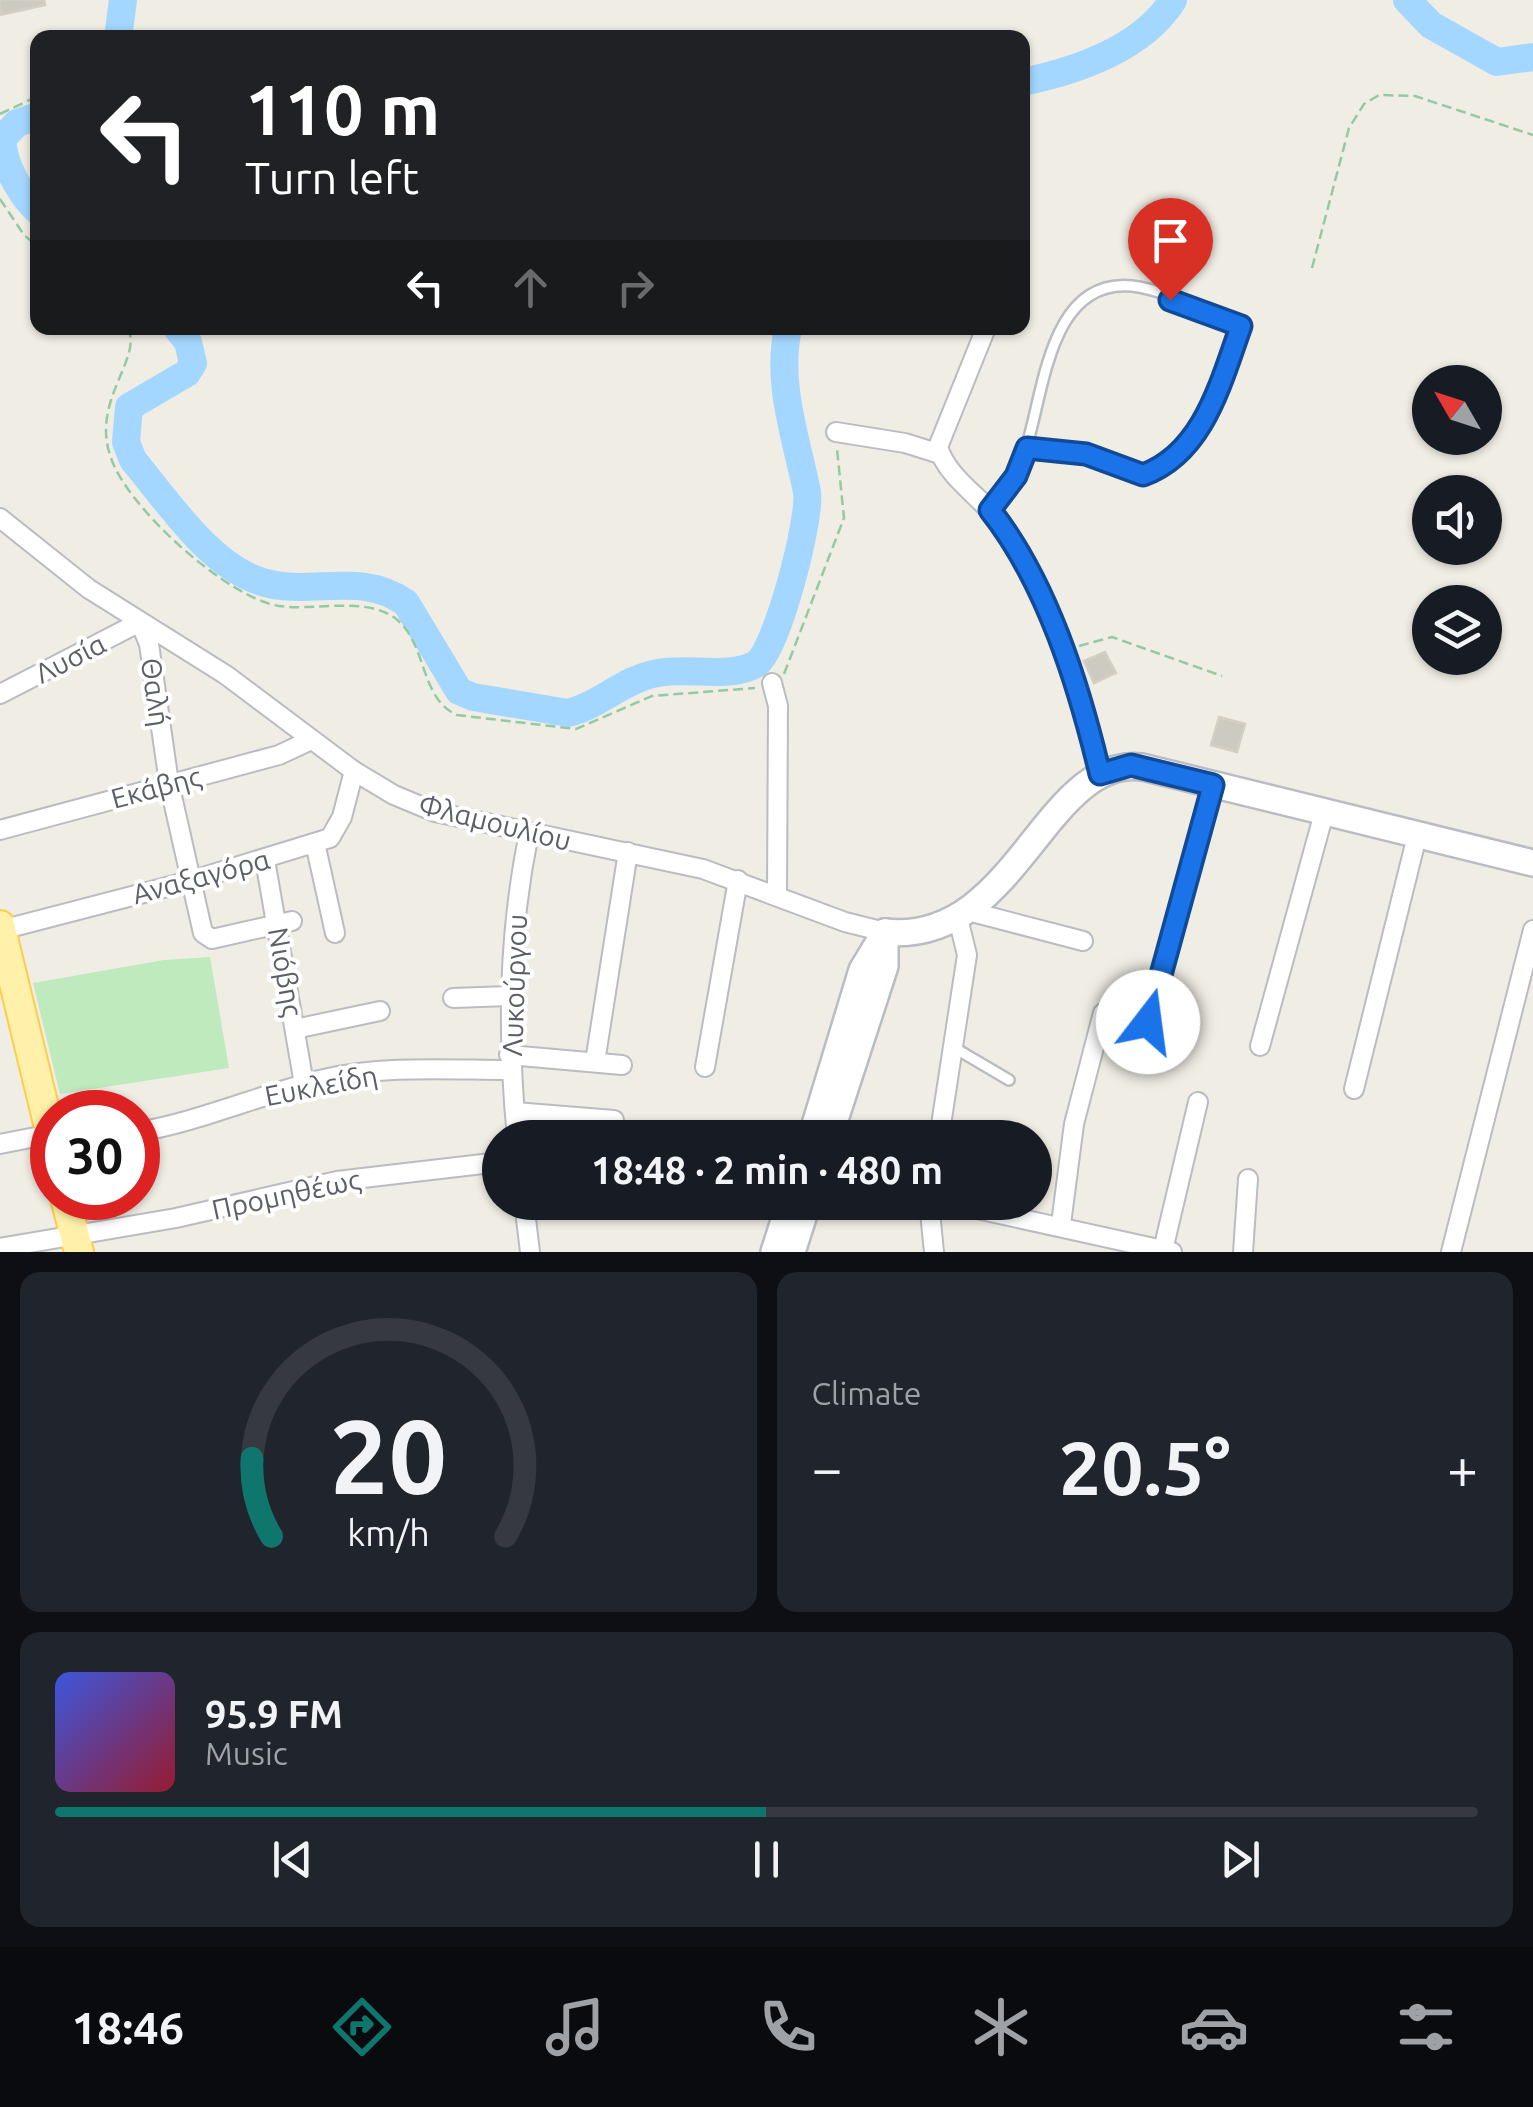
<!DOCTYPE html>
<meta charset="utf-8">
<style>
body{margin:0;font-family:Ubuntu,sans-serif;background:#20242c;color:#f1f3f6;height:100vh;display:flex;flex-direction:column;font-size:38px;white-space:nowrap}
*{box-sizing:border-box;margin:0}
p{font-size:32px;color:#9ea1a6}
.icon{flex:none;width:55px;height:55px;fill:none;stroke:currentColor;stroke-width:2;stroke-linecap:round;stroke-linejoin:round}
.map{position:relative;height:1252px;overflow:hidden}
.details{display:flex;flex-direction:column;gap:20px;padding:20px;background:#0d0f14;flex:1}
.details>*{flex:none}
.banner{position:absolute;left:30px;top:30px;width:1000px;height:305px;border-radius:20px;box-shadow:0 2px 8px #0004;background:#202124;color:#fff;overflow:hidden}
.needle{width:65px;rotate:309deg}
.fabs{position:absolute;left:1412px;top:365px;display:grid;gap:20px}
.fabs a{display:grid;place-items:center;width:90px;height:90px;border-radius:50%;background:#171b24;box-shadow:0 2px 8px #0004;font-size:50px}
.speed{position:absolute;left:30px;top:1090px;display:flex;gap:20px;font-size:50px;font-weight:700;text-align:center}
.speed>*{display:grid;place-content:center;width:130px;height:130px;border-radius:50%;background:#171b24;box-shadow:0 2px 8px #0004;line-height:1}
.speed .limit{border:15px solid #d22;background:#fff;color:#111}
.pin{position:absolute;display:grid;place-items:center;width:85px;height:85px;color:#fff;margin:-102px -42px;border-radius:50% 50% 50% 0;rotate:-45deg;box-shadow:0 0 10px #0007}
.pin .icon{rotate:45deg}
.me{position:absolute;width:110px;margin:-55px;rotate:15deg;stroke-linejoin:round;filter:drop-shadow(0 0 8px #0008)}
.turn{display:flex;align-items:center;gap:35px;height:210px;padding:0 50px;font-size:45px}
.turn .icon{width:130px;height:130px;stroke-width:2.5}
.turn b{display:block;font-size:70px;line-height:85px}
.lanes{display:flex;align-items:center;height:95px;padding:0 50px;background:#0003;justify-content:center;gap:50px;direction:ltr}
.lanes .off{opacity:.35}
.big{font-size:75px;font-weight:700;line-height:1.1}
.details .card{flex:1;display:flex;flex-direction:column;justify-content:center;gap:15px;min-width:0;padding:0 35px;border-radius:20px;background:#20242c}
.details .dial{align-items:center;gap:0}
.dial svg{height:260px;overflow:visible;fill:none;stroke:#363941;stroke-width:7;stroke-linecap:round;text-anchor:middle}
.dial text{fill:#f1f3f6;stroke:none}
.song{display:flex;align-items:center;gap:30px}
.cover{width:120px;height:120px;border-radius:15px;background:linear-gradient(135deg,hsl(230 70% 55%),hsl(350 70% 35%))}
.played{height:10px;border-radius:5px;background:linear-gradient(90deg,#0f766e 50%,#363941 50%)}
.keys{display:flex;justify-content:space-around;direction:ltr}
.heat{display:flex;justify-content:space-between;align-items:center;font-size:55px;direction:ltr}
.details .tiles{flex:1;display:grid;gap:20px;grid-template-columns:1fr 1fr}
.card:last-child{grid-column:span 2}
.trip{position:absolute;left:482px;top:1120px;width:570px;height:100px;border-radius:50px;background:#171b24;box-shadow:0 2px 8px #0004;font-weight:700;line-height:100px;text-align:center}
.menu{display:flex;height:160px;justify-content:space-around;align-items:center;background:#090b0e;color:#9ea1a6}
.menu .icon{width:70px;height:70px}
.menu .active{color:#0f766e}
.menu b{font-size:45px;color:#f1f3f6}
.map>svg:first-child{display:block}
.green{fill:#beeabe}
.lines{fill:none;stroke-linecap:round;stroke-linejoin:round}
.river{stroke:#a4d7ff;stroke-width:28}
.building{fill:#cdcac2;stroke:#d5cfc1;stroke-width:2.5}
.lane-casing{stroke:#b9bcc1;stroke-width:14}
.street-casing{stroke:#b9bcc1;stroke-width:22}
.secondary-casing{stroke:#b9bdc3;stroke-width:30}
.primary-casing{stroke:#fecd4e;stroke-width:32}
.path{stroke:#95c9a4;stroke-width:2.5;stroke-dasharray:10 5;stroke-linecap:butt}
.lane{stroke:#fff;stroke-width:9}
.street{stroke:#fff;stroke-width:18}
.secondary{stroke:#fff;stroke-width:25}
.primary{stroke:#fff1a9;stroke-width:28}
.route-casing{stroke:#114b97;stroke-width:25}
.route{stroke:#1a73e8;stroke-width:18}
.labels{text-anchor:middle;dominant-baseline:central;stroke-width:8;stroke-linejoin:round;paint-order:stroke}
.street-label{font-size:28px;fill:#5c6066;stroke:#fff}
</style>
<div class="map">
<svg width="1533" height="1252" viewBox="0 0 1533 1252">
<rect width="100%" height="100%" fill="#f0ede4"/>
<polygon class="green" points="210,957 229,1068 60,1094 33,983 164,960"/>
<g class="lines">
<g class="river">
<polyline points="1407,0 1431,25 1497,62 1533,57"/>
<polyline points="118,38 123,0"/>
<path d="M1022,82C1077,71 1143,48 1173,0"/>
<path d="M38,116L17,123L2,139C3,163 20,195 38,211"/>
<path d="M177,328L188,342L193,363L187,373L129,407L126,442L133,460C167,500 209,566 262,582C311,597 360,570 406,603L459,691L473,697L568,713C601,705 623,679 658,673C686,667 731,679 756,664C777,650 811,519 807,492C796,437 776,384 788,328"/>
</g>
</g>
<g class="building">
<polygon points="0,0 44,0 45,5 0,15"/>
<polygon points="1105,652 1116,673 1094,683 1084,661"/>
<polygon points="1219,717 1245,724 1237,752 1211,745"/>
</g>
<g class="lines">
<defs>
<g id="lane">
<path d="M990,511C1004,491 1018,474 1025,451C1044,395 1048,278 1132,286C1167,290 1208,313 1241,325C1221,381 1204,453 1143,475L1086,453L1027,448"/>
<polyline points="953,1047 1009,1080"/>
</g>
<g id="street">
<path d="M986,328L938,447C948,479 982,497 1001,524C1051,597 1080,688 1099,774"/>
<polyline points="836,432 905,443 940,454"/>
<polyline points="0,518 89,589 226,675 354,771 394,795 435,812 703,869 845,922 885,932"/>
<polyline points="140,622 149,644 169,783 203,933 212,939 292,921"/>
<polyline points="772,683 778,706 777,893"/>
<polyline points="0,694 140,622"/>
<polyline points="0,830 279,755 311,740"/>
<polyline points="315,843 335,933"/>
<polyline points="265,860 304,1084"/>
<polyline points="968,911 1083,941"/>
<polyline points="1,930 190,881 330,838 342,817 354,771"/>
<polyline points="453,998 509,996"/>
<polyline points="295,1029 380,1011"/>
<polyline points="1260,1046 1324,813"/>
<polyline points="509,1055 622,1065"/>
<polyline points="595,1062 628,852"/>
<polyline points="705,1067 738,880"/>
<polyline points="1354,1089 1417,836"/>
<polyline points="515,1112 614,1120"/>
<path d="M138,1132C202,1121 261,1094 324,1079C384,1065 450,1070 511,1070"/>
<path d="M517,1138C507,1034 508,935 529,833"/>
<polyline points="939,1138 967,955 958,918"/>
<polyline points="0,1144 51,1134"/>
<polyline points="524,1202 530,1252"/>
<polyline points="929,1202 934,1252"/>
<polyline points="945,1202 1172,1252"/>
<polyline points="1061,1224 1074,1124 1103,1013 1149,1022 1213,785"/>
<polyline points="0,1248 176,1218 337,1181 500,1162"/>
<polyline points="1163,1250 1198,1102"/>
<polyline points="1243,1252 1248,1179"/>
<polyline points="1451,1252 1533,930"/>
</g>
<g id="secondary">
<path d="M885,932C1016,946 1044,756 1142,767L1533,863"/>
<polyline points="811,1138 862,970 885,932"/>
<polyline points="829,1138 885,966 885,932"/>
<polyline points="774,1252 790,1202"/>
<polyline points="792,1252 808,1202"/>
</g>
<g id="primary">
<polyline points="0,925 52,1140"/>
<polyline points="65,1198 79,1252"/>
</g>
</defs>
<use href="#lane" class="lane-casing"/>
<use href="#street" class="street-casing"/>
<use href="#secondary" class="secondary-casing"/>
<use href="#primary" class="primary-casing"/>
<g class="path">
<polyline points="0,114 38,96"/>
<polyline points="0,199 24,235 38,247"/>
<polyline points="1312,268 1349,128 1364,104 1379,95 1415,96 1533,135"/>
<path d="M128,328C143,359 90,401 111,458C127,507 227,598 279,606C313,611 361,597 392,616C428,639 418,698 457,715L576,729L652,696L755,688"/>
<polyline points="1079,646 1112,637 1222,676"/>
<polyline points="784,674 844,518 837,449"/>
</g>
<use href="#lane" class="lane"/>
<use href="#street" class="street"/>
<use href="#secondary" class="secondary"/>
<use href="#primary" class="primary"/>
</g>
<g class="lines">
<defs>
<path id="route" d="M1148,1022L1213,785L1131,765L1100,774C1079,686 1047,582 990,510L1016,476L1027,448L1086,454L1143,475C1204,453 1221,381 1241,326L1170,300"/>
</defs>
<use href="#route" class="route-casing"/>
<use href="#route" class="route"/>
</g>
<g class="labels">
<g class="street-label">
<text transform="translate(70 658) rotate(-27)">Λυσία</text>
<text transform="translate(156 692) rotate(82)">Θαλή</text>
<text transform="translate(156 787) rotate(-15)">Εκάβης</text>
<text transform="translate(495 822) rotate(14)">Φλαμουλίου</text>
<text transform="translate(201 876) rotate(-15)">Αναξαγόρα</text>
<text transform="translate(286 972) rotate(80)">Νιόβης</text>
<text transform="translate(514 985) rotate(-88)">Λυκούργου</text>
<text transform="translate(321 1085) rotate(-11)">Ευκλείδη</text>
<text transform="translate(286 1194) rotate(-12)">Προμηθέως</text>
</g>
</g>
</svg>
<div class="fabs">
<a><svg class="needle" viewBox="-14 -14 28 28"><path d="M0-13l5 13h-10z" fill="#e53935"/><path d="M0 13l5-13h-10z" fill="#9ea1a6"/></svg></a>
<a><svg class="icon" aria-label="sound" viewBox="0 0 24 24"><path d="M4 9h4l5-4v14l-5-4H4zM17 9q2 3 0 6"/></svg></a>
<a><svg class="icon" aria-label="layers" viewBox="0 0 24 24"><path d="M12 4l9 5-9 5-9-5zM3 14l9 5 9-5"/></svg></a>
</div>
<div class="speed"><div class="limit">30</div></div>
<div class="pin" style="left:1170px;top:300px;background:#d93025"><svg class="icon" aria-label="arrive" viewBox="0 0 24 24"><path d="M6 21V4h12l-3 4 3 4H6"/></svg></div>
<svg class="me" style="left:1148px;top:1022px" viewBox="-20 -20 40 40"><circle r="19" fill="#fff"/><path d="M0-13L10 11 0 6-10 11z" fill="#1a73e8"/></svg>
<div class="trip">18:48 · 2 min · 480 m</div>
<div class="banner">
<div class="turn"><svg class="icon" aria-label="left" viewBox="0 0 24 24"><path d="M17 20v-9H6M10 6l-5 5 5 5"/></svg><div><b>110 m</b>Turn left</div></div>
<div class="lanes"><svg class="icon" aria-label="left" viewBox="0 0 24 24"><path d="M17 20v-9H6M10 6l-5 5 5 5"/></svg><svg class="icon off" aria-label="ahead" viewBox="0 0 24 24"><path d="M12 20V5M6 11l6-6 6 6"/></svg><svg class="icon off" aria-label="right" viewBox="0 0 24 24"><path d="M7 20v-9h11M14 6l5 5-5 5"/></svg></div>
</div>
</div>
<section class="details">
<div class="tiles">
<div class="card dial"><svg viewBox="0 0 100 80">
<path d="M14 69A42 42 0 1 1 86 69"/>
<path d="M14 69A42 42 0 0 1 8 45" stroke="#0f766e"/>
<text x="50" y="56" font-size="32" font-weight="700">20</text>
<text x="50" y="72" font-size="11">km/h</text>
</svg></div>
<div class="card"><p>Climate</p>
<div class="heat"><a>−</a><b class="big">20.5°</b><a>+</a></div>
</div>
<div class="card">
<div class="song"><i class="cover"></i><div><b>95.9 FM</b><p>Music</p></div></div>
<div class="played"></div>
<div class="keys"><svg class="icon" aria-label="previous" viewBox="0 0 24 24"><path d="M18 5L8 12l10 7zM5 5v14"/></svg><svg class="icon" aria-label="pause" viewBox="0 0 24 24"><path d="M8 5v14M16 5v14"/></svg><svg class="icon" aria-label="next" viewBox="0 0 24 24"><path d="M6 5l10 7-10 7zM19 5v14"/></svg></div>
</div>
</div>
</section>
<nav class="menu">
<b>18:46</b>
<svg class="icon active" aria-label="directions" viewBox="0 0 24 24"><path d="M12 3l9 9-9 9-9-9zM9 14v-3h6M13 9l2 2-2 2"/></svg>
<svg class="icon" aria-label="music" viewBox="0 0 24 24"><path d="M9 18V5l10-2v13"/><circle cx="6" cy="18" r="3"/><circle cx="16" cy="16" r="3"/></svg>
<svg class="icon" aria-label="phone" viewBox="0 0 24 24"><path d="M5 4h4l2 5-3 2q2 4 5 5l2-3 5 2v4C11 20 4 13 5 4z"/></svg>
<svg class="icon" aria-label="climate" viewBox="0 0 24 24"><path d="M12 3v18M4 7l16 10M4 17L20 7"/></svg>
<svg class="icon" aria-label="car" viewBox="0 0 24 24"><path d="M5 17H2v-5l4-1 3-4h7l3 4 3 1v5h-3M9 17h6M6 11h13"/><circle cx="7" cy="17" r="2"/><circle cx="17" cy="17" r="2"/></svg>
<svg class="icon" aria-label="filters" viewBox="0 0 24 24"><path d="M4 7h16M4 17h16"/><circle cx="9" cy="7" r="2"/><circle cx="15" cy="17" r="2"/></svg>
</nav>
